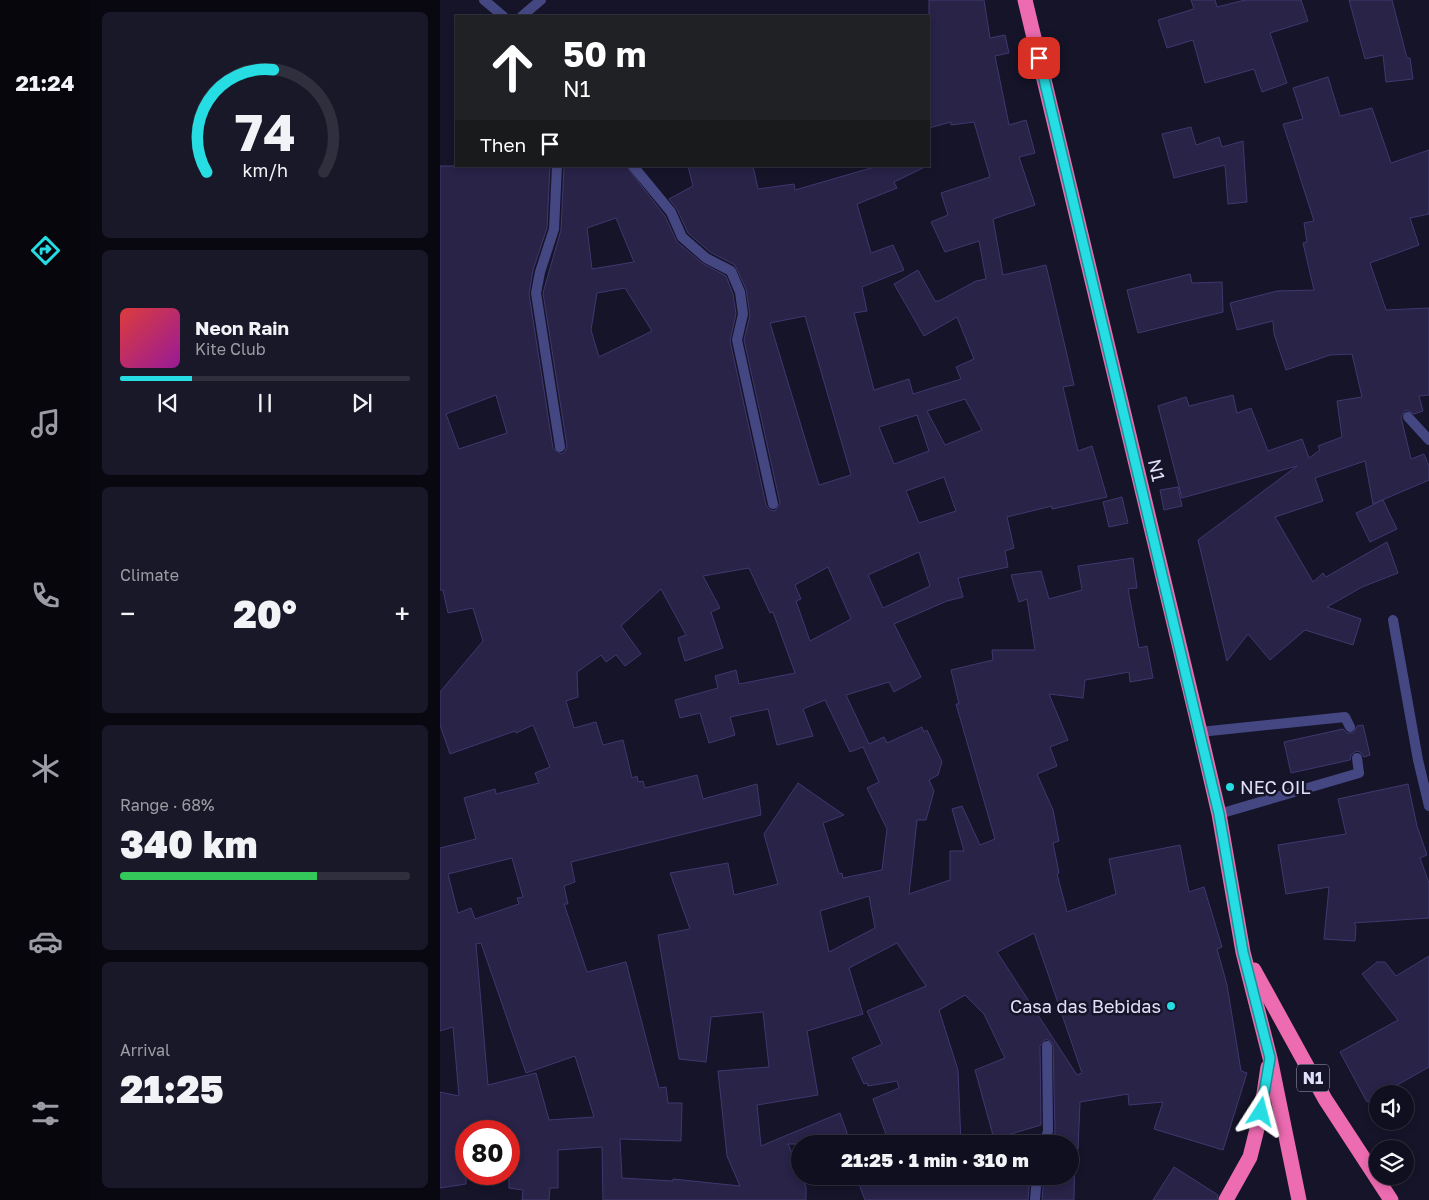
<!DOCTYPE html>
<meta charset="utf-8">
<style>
body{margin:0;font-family:"Golos Text",sans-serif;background:#191828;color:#f1f3f6;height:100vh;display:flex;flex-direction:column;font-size:19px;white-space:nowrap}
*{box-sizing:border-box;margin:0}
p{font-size:16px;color:#9c9ca4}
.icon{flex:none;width:28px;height:28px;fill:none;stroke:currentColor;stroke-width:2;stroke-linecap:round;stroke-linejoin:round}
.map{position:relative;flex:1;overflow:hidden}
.details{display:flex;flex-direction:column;gap:12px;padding:12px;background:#090811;width:350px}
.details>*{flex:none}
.guide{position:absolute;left:15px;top:15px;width:475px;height:152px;border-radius:0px;box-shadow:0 2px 8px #0003,0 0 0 1px #302f3d;background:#202124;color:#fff;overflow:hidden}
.controls{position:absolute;left:929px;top:1085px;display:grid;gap:10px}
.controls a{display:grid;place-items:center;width:45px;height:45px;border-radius:50%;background:#100f1f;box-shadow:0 2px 8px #0003,0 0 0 1px #302f3d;font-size:25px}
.speed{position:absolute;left:15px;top:1120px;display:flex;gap:10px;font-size:25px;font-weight:700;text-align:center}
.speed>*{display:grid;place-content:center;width:65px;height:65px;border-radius:50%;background:#100f1f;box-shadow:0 2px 8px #0003,0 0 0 1px #302f3d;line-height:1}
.speed .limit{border:8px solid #d22;background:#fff;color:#111}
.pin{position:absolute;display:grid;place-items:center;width:42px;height:42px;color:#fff;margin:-21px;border-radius:10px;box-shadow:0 2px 8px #0006}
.me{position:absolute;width:55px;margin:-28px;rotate:9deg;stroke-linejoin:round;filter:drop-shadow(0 0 4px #0008)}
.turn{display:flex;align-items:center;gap:18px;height:105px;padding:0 25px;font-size:22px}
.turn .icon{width:65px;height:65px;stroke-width:2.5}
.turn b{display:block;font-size:35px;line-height:42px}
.then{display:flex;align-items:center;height:48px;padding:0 25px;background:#0003;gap:10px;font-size:19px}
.big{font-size:38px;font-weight:800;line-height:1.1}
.details .widget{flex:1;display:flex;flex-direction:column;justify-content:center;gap:8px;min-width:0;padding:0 18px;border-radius:8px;background:#191828}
.details .dial{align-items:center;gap:0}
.dial svg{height:130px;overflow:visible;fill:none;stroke:#302f3d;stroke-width:7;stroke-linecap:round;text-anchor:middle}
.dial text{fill:#f1f3f6;stroke:none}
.song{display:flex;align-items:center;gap:15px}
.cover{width:60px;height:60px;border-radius:8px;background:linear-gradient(135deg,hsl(0 70% 55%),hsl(300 70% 35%))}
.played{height:5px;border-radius:2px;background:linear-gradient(90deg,#25dde3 25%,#302f3d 25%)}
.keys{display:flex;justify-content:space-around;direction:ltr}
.heat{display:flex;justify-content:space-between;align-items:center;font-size:28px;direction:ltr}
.charge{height:8px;border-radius:4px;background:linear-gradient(90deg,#34c759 68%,#302f3d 0)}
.trip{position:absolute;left:351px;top:1135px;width:288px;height:50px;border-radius:25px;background:#100f1f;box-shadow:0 2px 8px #0003,0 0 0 1px #302f3d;font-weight:800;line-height:50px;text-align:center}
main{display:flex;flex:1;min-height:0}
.menu{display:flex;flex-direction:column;width:90px;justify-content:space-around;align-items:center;background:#06060c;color:#9c9ca4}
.menu .icon{width:35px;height:35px}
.menu .active{color:#25dde3}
.menu b{font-size:22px;color:#f1f3f6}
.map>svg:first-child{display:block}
.building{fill:#282347;stroke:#3f3870;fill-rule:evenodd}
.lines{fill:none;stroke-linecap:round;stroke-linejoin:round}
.lane{stroke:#454782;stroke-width:10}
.street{stroke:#454782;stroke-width:10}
.highway{stroke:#ec6bb1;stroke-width:15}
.route-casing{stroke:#189094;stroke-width:12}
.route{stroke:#25dde3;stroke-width:9}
.poi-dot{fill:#25dde3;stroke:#161429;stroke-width:2}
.labels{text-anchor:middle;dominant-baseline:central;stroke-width:5;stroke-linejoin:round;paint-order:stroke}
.shield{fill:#161429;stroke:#a4a3bc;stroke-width:1}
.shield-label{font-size:16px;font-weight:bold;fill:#e1e0fb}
.street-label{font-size:18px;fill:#e1e0fb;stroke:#161429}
.poi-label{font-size:18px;fill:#e1e0fb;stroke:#161429;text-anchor:start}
</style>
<main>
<nav class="menu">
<b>21:24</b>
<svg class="icon active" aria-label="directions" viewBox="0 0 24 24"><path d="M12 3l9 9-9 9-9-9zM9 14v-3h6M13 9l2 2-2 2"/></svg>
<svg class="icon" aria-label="music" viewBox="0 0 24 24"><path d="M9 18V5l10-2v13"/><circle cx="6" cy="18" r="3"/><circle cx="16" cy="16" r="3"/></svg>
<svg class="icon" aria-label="phone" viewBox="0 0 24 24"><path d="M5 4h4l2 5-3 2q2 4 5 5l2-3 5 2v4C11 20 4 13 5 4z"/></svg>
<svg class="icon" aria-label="climate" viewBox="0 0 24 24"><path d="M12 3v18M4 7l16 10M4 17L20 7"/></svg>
<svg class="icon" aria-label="car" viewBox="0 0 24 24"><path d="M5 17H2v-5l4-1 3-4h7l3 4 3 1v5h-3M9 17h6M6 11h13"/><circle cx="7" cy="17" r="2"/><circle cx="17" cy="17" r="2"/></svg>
<svg class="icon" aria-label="filters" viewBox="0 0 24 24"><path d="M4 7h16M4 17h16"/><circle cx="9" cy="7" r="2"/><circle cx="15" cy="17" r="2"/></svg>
</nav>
<section class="details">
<div class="widget dial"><svg viewBox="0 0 100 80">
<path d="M14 69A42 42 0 1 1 86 69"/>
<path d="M14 69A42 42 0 0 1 55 6" stroke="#25dde3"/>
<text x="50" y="56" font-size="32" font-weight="700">74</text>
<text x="50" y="72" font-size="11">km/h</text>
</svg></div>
<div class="widget">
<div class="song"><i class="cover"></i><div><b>Neon Rain</b><p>Kite Club</p></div></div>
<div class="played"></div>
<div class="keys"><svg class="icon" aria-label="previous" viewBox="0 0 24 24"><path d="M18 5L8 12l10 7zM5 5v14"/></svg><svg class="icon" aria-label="pause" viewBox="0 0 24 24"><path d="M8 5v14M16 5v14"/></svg><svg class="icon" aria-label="next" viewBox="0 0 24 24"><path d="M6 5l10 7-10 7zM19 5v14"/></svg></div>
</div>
<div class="widget"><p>Climate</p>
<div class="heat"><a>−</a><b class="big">20°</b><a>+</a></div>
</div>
<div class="widget"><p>Range · 68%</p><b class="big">340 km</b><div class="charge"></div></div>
<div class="widget"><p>Arrival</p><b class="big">21:25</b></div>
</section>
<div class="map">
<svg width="989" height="1200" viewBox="0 0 989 1200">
<rect width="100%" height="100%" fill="#161429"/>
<g class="building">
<path d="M489,0H544L550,38L565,35L569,53L555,56L569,125L586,120L595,153L579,157L595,205L553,219L563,275L606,265L634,385L623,387L638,451L652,446L667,497L612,509V506L567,517L574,548L565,551L568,567L518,578L523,597L507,601L454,624L481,677L454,692L449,682L406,695L429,744L444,737L447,743L482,727L484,732L487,730L502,762L498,775L489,780L494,791L486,820H477L469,894L510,880V851H524L512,809L522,806L540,845L555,839L516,704H519L511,670L553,660L552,650H595L587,599L579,602L571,575L601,571L609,599L642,590L638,566L693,558L697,588L688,589L699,648L707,646L713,678L690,682L689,672L645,680L643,698L609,694L628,740L610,747L617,766L597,774L613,810L619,841L613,843L619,873L617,874L627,912L676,894L669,859L740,845L749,892L764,887L782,947L777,949L787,985L801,1071L807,1073L783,1150L714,1129L723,1102L689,1105L688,1094L640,1102L638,1149H635L634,1200H602L604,1176H630V1144H613L615,1131L613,1043L606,1039L600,1046L601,1125L554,1139L535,1070L565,1058L544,1014L525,995L499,1010L518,1070L521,1144H430L447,1137L433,1099L459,1088L457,1081L428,1086L427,1083L424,1084L412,1058L442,1044L427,1011L486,986L457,943L409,968L423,1014L367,1031L378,1095L317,1105L321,1146L400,1113L411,1144H348L366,1187V1200H163L162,1147L118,1150V1188H110L109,1200H82L83,1190L69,1188V1131H26V1184L0,1188V1092L19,1096L13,1027L0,1031V848L36,839L24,798L55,789L56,794L99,783L95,773L110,767L93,725L76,733L75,731L10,754L0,725V692L43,641L33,608L8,613L3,590H0V166H110L107,228L93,270L89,294L113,448L121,454L125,452L127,446L103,293L121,230L124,166H186L225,216L237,242L262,263L286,276L293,294L296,314L290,341L326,505L330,510L335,511L340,503L304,340L310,315L306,289L295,265L270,252L248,233L237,209L229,199L253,186L248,166H313L318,189L354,184L355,190L438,166H487L454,182L457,188L417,204L431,253L453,245L464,270L422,287L427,311L414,313L434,390L469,379L473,394L521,379L516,367L534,359L517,317L484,336L454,284L478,270L495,301H499L536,281L546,279L539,241L505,252L491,222L508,215L501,193L550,177L534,122L511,125V122L489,128ZM176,218L194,262L152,269L147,228ZM185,288L212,331L159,357L151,330L157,293ZM365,316L411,475L379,485L330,323ZM56,395L67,433L19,449L6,414ZM525,399L542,430L505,445L487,411ZM477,415L489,451L454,464L439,427ZM504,477L516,511L479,523L466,491ZM479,552L490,586L443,608L428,575ZM388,567L411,619L370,641L356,601L361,599L355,585ZM309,568L330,613L333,612L355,673L299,684L296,670L275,676L278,688L235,700L240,718L260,713L269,743L295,735L290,717L328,709L337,745L373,736L363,709L385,700L410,752L423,747L439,782L427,788L447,829L442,870L403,878L402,873L399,874L383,823L404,815L358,783L324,834L338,884L294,895L288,863L230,873L250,929L218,935L239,1059L266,1062L271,1017L323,1012L329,1067L278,1071L287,1156L300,1186L233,1179V1181L182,1178L180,1139L241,1141L242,1103H228L226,1087L219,1088L186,962L147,972L124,904H128L124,886L135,882L131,862L321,815L317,784L263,799L257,775L205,788L203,781L198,782L197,776L192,778L183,740L163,745L156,722L134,728L126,701L138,697L137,672L161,655L166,662L176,655L185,666L201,654L181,626L221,589L246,635L238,638L245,661L283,648L271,612L280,608L263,576ZM72,858L83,897L77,898L79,904L35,919L31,908L18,913L8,874ZM429,896L435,928L389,952L380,911ZM594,933L642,1073L637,1075L557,952ZM41,943L86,1073L135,1056L154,1117L109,1120L96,1073L48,1085L36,944Z"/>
<polygon points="751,0 775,0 777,7 805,0 861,0 868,21 830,33 847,83 822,92 814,69 765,83 753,40 727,48 718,20 754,9"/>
<polygon points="909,0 952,0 967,58 970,58 973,79 946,82 943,55 925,59"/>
<polygon points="888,77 900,116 932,108 951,163 989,150 989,214 970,218 979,245 930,263 946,310 989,308 989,395 979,396 983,411 974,414 966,410 961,417 971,459 984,454 989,466 989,480 933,504 925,461 875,478 883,501 835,517 873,582 883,573 886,577 947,542 958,573 922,587 887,607 921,619 913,645 865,630 830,660 808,634 787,661 758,540 857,466 742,498 718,406 746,397 749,406 793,395 797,413 811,408 828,451 862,439 869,458 880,450 878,446 902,437 897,401 922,397 912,354 890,355 846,370 834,334 833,321 797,330 790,303 837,291 874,290 863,243 867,242 864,223 874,221 843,124 863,119 853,88"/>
<polygon points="751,127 756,145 779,137 782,147 803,141 807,202 788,204 785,165 734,178 722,134"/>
<polygon points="750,274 752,283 782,282 783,312 698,333 687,290"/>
<polygon points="738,487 742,506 724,510 720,490"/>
<polygon points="682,497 688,523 669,527 663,502"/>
<polygon points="943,500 957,529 930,542 916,513"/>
<polygon points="923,725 930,755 924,757 920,752 916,751 911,755 910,760 851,773 844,742 903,729 907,733 913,733 917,726"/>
<polygon points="968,784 977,826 987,855 980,858 989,883 989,918 914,923 916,926 915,941 884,939 889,887 846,894 838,845 906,834 898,799"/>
<polygon points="989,956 989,1067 927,1102 900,1052 958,1020 922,974 937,962 945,962 956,976"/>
<polygon points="734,1167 778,1195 777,1200 713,1200"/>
<polygon points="416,1176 590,1176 588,1200 425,1200"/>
</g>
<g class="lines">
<g class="lane">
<polyline points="760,732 905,717 910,727"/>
<polyline points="779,814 919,773 917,758"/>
</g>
<g class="street">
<polyline points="44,0 63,16"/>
<polyline points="82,16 101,0"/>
<polyline points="117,166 114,229 100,272 96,293 120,447"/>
<polyline points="193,166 231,212 242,237 266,258 291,271 300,292 303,314 297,340 333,504"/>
<polyline points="968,417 989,440"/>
<polyline points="953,620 978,760 989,806"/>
<polyline points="604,1144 608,1131 607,1046"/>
<polyline points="595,1200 597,1176"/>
</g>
<g class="highway">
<polyline points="585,0 760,732 779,814 803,952 830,1058 859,1200"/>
<polyline points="814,970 885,1099 951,1200"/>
<polyline points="786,1200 810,1157 821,1113 828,1067"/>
</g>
</g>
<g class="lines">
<defs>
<polyline id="route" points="599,58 779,814 803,952 830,1058 821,1112"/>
</defs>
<use href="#route" class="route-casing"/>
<use href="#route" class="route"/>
</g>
<g class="poi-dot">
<circle cx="790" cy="787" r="5"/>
<circle cx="731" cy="1006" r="5"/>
</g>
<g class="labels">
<rect class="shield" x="857" y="1064.5" width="32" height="27" rx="4"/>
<g class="shield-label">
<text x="873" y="1078">N1</text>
</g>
<g class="street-label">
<text transform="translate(717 470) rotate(77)">N1</text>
</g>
<g class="poi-label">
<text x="800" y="787">NEC OIL</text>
<text x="721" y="1006" text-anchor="end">Casa das Bebidas</text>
</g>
</g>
</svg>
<div class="controls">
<a><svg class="icon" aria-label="sound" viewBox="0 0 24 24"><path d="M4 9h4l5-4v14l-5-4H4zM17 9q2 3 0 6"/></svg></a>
<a><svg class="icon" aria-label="layers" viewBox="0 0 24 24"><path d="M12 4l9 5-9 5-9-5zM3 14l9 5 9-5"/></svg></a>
</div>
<div class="speed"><div class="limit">80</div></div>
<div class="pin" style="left:599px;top:58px;background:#d93025"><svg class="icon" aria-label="arrive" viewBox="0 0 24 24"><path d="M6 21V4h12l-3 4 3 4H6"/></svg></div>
<svg class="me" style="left:821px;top:1112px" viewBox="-20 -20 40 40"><path d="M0-17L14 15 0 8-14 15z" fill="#25dde3" stroke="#fff" stroke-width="4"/></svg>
<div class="trip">21:25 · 1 min · 310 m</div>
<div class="guide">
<div class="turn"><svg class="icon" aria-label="ahead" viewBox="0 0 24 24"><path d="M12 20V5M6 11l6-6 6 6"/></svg><div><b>50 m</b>N1</div></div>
<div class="then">Then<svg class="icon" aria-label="arrive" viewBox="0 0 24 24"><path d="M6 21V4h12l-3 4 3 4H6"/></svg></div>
</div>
</div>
</main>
